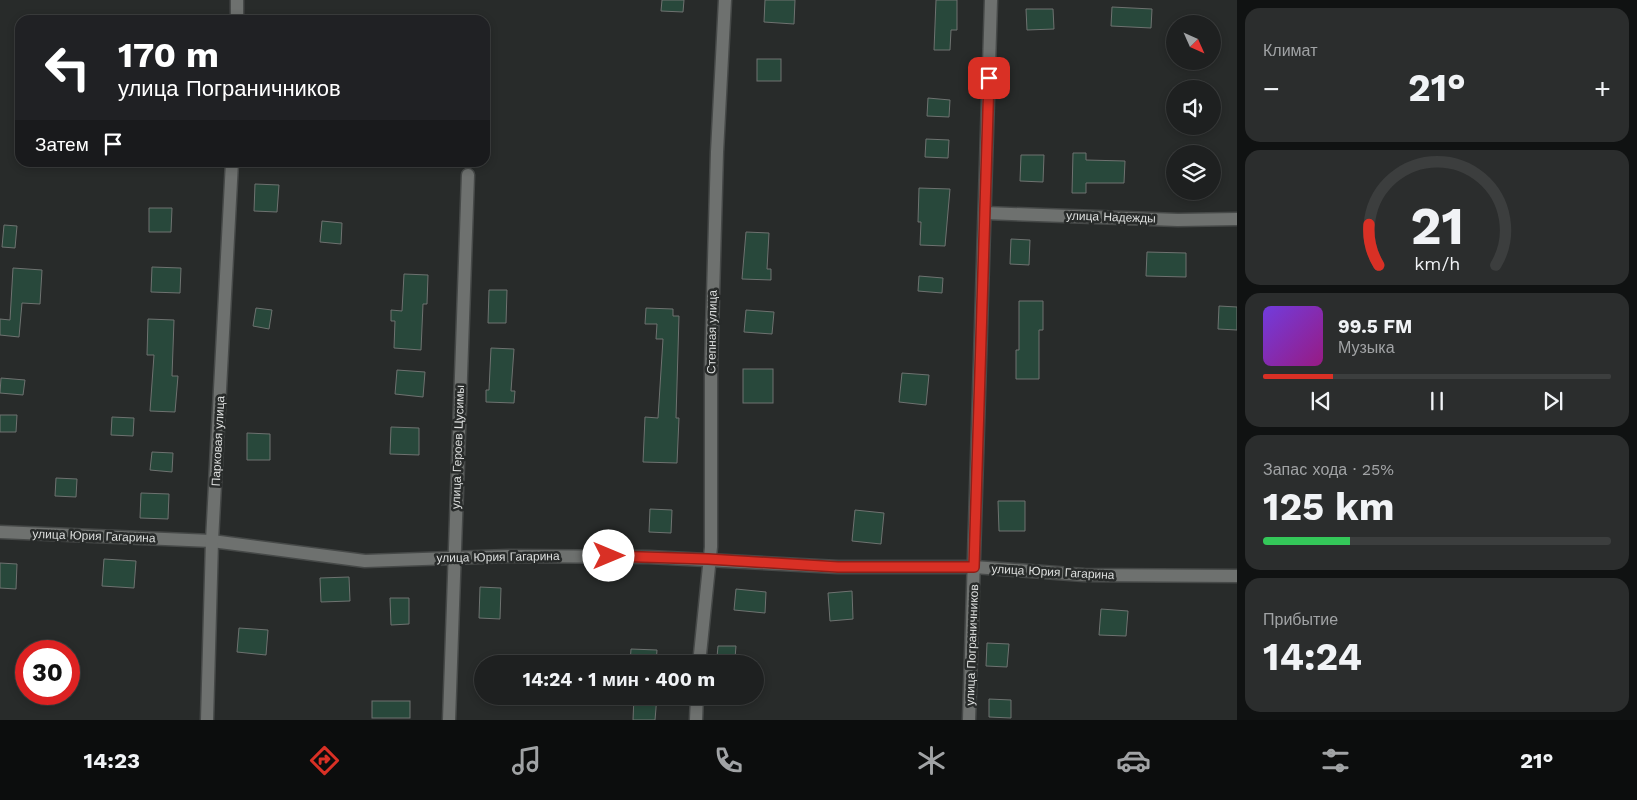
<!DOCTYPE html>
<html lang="ru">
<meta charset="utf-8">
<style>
body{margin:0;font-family:"Work Sans",sans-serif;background:#2b2d2d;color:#f1f3f6;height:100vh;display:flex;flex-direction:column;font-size:19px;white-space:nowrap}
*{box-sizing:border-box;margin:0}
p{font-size:16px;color:#a1a3a5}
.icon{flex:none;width:28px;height:28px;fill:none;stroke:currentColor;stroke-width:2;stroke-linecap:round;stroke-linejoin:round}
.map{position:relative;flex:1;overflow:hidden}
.panel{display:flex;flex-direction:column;gap:8px;padding:8px;background:#101212;width:400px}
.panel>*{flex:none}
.top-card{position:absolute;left:15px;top:15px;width:475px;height:152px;border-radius:15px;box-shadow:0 2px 8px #0003,0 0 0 1px #3c3e3e;background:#202124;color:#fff;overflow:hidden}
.needle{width:32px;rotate:135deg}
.buttons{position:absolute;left:1166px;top:15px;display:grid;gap:10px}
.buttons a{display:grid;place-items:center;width:55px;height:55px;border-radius:50%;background:#1e2020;box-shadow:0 2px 8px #0003,0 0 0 1px #3c3e3e;font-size:25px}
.speed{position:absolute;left:15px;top:640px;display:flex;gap:10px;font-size:25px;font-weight:700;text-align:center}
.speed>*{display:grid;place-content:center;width:65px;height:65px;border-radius:50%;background:#1e2020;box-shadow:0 2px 8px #0003,0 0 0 1px #3c3e3e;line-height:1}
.speed .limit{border:8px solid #d22;background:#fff;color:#111}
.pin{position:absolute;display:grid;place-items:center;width:42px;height:42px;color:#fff;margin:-21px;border-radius:10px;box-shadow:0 2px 8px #0006}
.me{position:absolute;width:55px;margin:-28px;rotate:90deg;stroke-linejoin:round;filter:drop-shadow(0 0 4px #0008)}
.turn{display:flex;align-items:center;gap:18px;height:105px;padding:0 20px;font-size:22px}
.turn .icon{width:65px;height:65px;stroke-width:2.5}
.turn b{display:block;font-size:35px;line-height:42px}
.then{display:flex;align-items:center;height:48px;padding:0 20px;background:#0003;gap:10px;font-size:19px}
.big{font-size:38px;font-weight:700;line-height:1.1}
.panel .tile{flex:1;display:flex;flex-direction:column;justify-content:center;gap:8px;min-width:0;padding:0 18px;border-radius:15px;background:#2b2d2d}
.panel .dial{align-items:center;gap:0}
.dial svg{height:130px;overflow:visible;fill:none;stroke:#3c3e3e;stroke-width:7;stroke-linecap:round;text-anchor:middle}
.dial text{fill:#f1f3f6;stroke:none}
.song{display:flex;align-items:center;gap:15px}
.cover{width:60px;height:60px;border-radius:8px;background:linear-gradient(135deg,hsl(260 70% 55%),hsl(310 70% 35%))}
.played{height:5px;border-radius:2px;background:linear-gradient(90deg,#d93025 20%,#3c3e3e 20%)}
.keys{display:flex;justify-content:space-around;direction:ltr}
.heat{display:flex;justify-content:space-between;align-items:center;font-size:28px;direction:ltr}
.charge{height:8px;border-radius:4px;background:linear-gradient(90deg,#34c759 25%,#3c3e3e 0)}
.trip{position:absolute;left:474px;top:655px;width:290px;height:50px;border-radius:25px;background:#1e2020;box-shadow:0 2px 8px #0003,0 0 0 1px #3c3e3e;font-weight:700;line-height:50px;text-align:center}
.tabs{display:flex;height:80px;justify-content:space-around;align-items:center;background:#0c0d0d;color:#a1a3a5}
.tabs .icon{width:35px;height:35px}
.tabs .selected{color:#d93025}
.tabs b{font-size:22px;color:#f1f3f6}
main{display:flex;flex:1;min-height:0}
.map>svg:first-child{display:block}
.building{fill:#28483b;stroke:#6e7270}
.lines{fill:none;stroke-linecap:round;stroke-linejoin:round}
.minor-casing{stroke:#464948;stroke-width:15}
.minor{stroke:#6e716f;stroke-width:12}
.route-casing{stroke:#8d1f18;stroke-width:12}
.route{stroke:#d93025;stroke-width:9}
.labels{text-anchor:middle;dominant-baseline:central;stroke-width:5;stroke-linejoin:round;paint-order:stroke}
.street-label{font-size:12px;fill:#dddfde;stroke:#282b2a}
</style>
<main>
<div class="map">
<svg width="1237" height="720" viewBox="0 0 1237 720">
<rect width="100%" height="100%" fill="#282b2a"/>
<g class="building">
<polygon points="662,0 684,0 683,12 661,11"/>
<polygon points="765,0 795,0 794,24 764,22"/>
<polygon points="936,0 957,0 957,30 951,30 950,50 934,50"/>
<polygon points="1112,7 1152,9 1151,28 1111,26"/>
<polygon points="1026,9 1053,9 1054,29 1027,30"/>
<rect x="757" y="59" width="24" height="22"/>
<polygon points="928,98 950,100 949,117 927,116"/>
<polygon points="926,139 949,140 948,158 925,157"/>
<polygon points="1073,153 1086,153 1086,160 1125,161 1124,183 1086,183 1086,193 1072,193"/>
<polygon points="1021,155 1044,155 1043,182 1020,181"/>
<polygon points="255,184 279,185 277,212 254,211"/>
<polygon points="919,188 950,189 945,246 920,245 921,222 918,222"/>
<polygon points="149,208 172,208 171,232 149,232"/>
<polygon points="322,221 342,223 341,244 320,242"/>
<polygon points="4,225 17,226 15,248 2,247"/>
<polygon points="746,232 769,233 767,269 771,269 771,280 742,279"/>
<polygon points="1011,239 1030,240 1029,265 1010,264"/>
<polygon points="1147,252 1186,253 1186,277 1146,276"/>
<polygon points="152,267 181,268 180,293 151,292"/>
<polygon points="13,268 42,270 40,304 22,303 19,337 0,335 0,319 10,320"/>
<polygon points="404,274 428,275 427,304 423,304 421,350 394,348 395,321 391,321 391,310 402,311"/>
<polygon points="919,276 943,278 942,293 918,291"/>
<polygon points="489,290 507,290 506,323 488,323"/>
<polygon points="1019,301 1043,301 1043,330 1039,330 1039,379 1016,379 1016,350 1019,350"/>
<polygon points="1219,306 1237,307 1237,330 1218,329"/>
<polygon points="256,308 272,310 269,329 253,326"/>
<polygon points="646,308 673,309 673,316 679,316 676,418 679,418 677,463 643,462 645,417 658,418 663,339 656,339 657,324 645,324"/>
<polygon points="746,310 774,312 772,334 744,332"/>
<polygon points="148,319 174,320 172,376 178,376 175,412 150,411 154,355 147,355"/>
<polygon points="491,348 514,349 511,391 515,391 514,403 486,402 486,390 489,390"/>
<rect x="743" y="369" width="30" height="34"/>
<polygon points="397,370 425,372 423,397 395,394"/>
<polygon points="902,373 929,375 926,405 899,402"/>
<polygon points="1,378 25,380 23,395 0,393"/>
<polygon points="0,415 17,415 16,432 0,432"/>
<polygon points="112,417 134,418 133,436 111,435"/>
<polygon points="391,427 419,428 419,455 390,454"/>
<polygon points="247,433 270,434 270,460 247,460"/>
<polygon points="152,452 173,453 172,472 150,470"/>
<polygon points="56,478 77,479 76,497 55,496"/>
<polygon points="141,493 169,494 168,519 140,518"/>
<polygon points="998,501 1025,501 1025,531 999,531"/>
<polygon points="650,509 672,510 671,533 649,532"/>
<polygon points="855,510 884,513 881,544 852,541"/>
<polygon points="104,559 136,561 134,588 102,586"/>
<polygon points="0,563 17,564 16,589 0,588"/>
<polygon points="349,577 350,601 321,602 320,578"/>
<polygon points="480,587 501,588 500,619 479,618"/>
<polygon points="736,589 766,592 765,613 734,610"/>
<polygon points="852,591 853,619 830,621 828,593"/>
<polygon points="390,598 409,598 409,624 391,625"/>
<polygon points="1101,609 1128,611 1126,636 1099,635"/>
<polygon points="239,628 268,630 266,655 237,652"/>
<polygon points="987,643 1009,644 1007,667 986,666"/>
<polygon points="718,646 736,646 735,658 717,657"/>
<polygon points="631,649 657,650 656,664 630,664"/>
<polygon points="634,696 657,696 655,720 633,720"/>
<polygon points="989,699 1011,700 1011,718 989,717"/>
<rect x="372" y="701" width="38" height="17"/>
</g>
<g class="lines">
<defs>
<g id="minor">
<polyline points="237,20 237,0"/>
<polyline points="985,213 1178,220 1237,219"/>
<polyline points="0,532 212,541 365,561 509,556 649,557 838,567 974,567 1084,575 1237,576"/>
<polyline points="699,664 711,547 711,368 717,152 725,0"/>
<polyline points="207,720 212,541 232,162"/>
<polyline points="449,720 468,175"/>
<polyline points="696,720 697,696"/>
<polyline points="969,720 991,0"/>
</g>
</defs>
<use href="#minor" class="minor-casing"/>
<use href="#minor" class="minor"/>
</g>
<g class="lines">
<defs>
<polyline id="route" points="609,556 708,559 838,567 974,567 989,78"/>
</defs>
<use href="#route" class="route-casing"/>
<use href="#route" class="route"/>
</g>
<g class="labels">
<g class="street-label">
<text transform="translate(1111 217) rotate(2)">улица Надежды</text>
<text transform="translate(712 332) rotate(-89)">Степная улица</text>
<text transform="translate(218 441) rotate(-87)">Парковая улица</text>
<text transform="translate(458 447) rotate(-88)">улица Героев Цусимы</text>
<text transform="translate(94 536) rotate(2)">улица Юрия Гагарина</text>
<text transform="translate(498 557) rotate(-1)">улица Юрия Гагарина</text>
<text transform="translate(1053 572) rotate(3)">улица Юрия Гагарина</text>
<text transform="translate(972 645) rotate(-88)">улица Пограничников</text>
</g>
</g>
</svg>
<div class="buttons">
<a><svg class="needle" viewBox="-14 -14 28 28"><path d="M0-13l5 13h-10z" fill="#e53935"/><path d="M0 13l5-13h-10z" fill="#a1a3a5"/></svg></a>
<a><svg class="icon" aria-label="sound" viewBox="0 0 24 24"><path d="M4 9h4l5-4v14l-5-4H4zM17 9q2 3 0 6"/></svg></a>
<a><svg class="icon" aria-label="layers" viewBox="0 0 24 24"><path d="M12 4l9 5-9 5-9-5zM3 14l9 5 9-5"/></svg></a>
</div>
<div class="speed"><div class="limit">30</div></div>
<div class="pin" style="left:989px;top:78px;background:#d93025"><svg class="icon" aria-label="arrive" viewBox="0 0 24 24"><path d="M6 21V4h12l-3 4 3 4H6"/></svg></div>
<svg class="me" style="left:609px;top:556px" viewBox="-20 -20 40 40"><circle r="19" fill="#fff"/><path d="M0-13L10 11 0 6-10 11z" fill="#d93025"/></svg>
<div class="trip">14:24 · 1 мин · 400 m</div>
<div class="top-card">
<div class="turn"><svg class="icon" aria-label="left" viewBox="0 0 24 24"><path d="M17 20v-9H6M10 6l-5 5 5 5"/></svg><div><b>170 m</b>улица Пограничников</div></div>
<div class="then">Затем<svg class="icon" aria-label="arrive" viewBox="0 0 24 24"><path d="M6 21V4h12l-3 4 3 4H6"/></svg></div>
</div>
</div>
<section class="panel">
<div class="tile"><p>Климат</p>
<div class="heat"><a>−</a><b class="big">21°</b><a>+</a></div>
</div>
<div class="tile dial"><svg viewBox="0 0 100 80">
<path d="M14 69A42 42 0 1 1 86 69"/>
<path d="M14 69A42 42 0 0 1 8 44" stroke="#d93025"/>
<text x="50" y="56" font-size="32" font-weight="700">21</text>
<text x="50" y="72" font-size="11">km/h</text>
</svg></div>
<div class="tile">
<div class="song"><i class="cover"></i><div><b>99.5 FM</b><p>Музыка</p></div></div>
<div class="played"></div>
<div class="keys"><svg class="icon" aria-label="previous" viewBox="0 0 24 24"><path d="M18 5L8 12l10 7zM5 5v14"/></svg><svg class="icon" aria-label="pause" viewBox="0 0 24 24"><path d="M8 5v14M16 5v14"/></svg><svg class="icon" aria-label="next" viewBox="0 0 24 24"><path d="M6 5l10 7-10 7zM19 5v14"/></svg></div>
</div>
<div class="tile"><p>Запас хода · 25%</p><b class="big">125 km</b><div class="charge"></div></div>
<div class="tile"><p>Прибытие</p><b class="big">14:24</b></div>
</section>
</main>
<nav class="tabs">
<b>14:23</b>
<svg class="icon selected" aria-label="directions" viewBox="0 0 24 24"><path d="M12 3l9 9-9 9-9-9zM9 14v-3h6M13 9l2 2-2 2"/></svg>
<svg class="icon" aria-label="music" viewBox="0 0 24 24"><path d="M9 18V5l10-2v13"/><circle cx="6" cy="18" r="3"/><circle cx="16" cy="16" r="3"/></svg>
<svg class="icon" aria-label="phone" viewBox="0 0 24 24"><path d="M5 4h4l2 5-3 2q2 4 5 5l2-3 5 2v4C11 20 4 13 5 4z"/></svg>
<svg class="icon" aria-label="climate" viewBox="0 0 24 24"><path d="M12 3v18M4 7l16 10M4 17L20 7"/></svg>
<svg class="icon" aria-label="car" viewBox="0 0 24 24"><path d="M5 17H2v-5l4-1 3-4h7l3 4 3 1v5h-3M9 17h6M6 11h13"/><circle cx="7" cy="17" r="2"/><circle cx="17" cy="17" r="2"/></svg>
<svg class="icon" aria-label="filters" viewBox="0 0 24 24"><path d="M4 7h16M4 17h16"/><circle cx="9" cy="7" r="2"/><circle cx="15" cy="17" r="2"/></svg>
<b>21°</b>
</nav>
